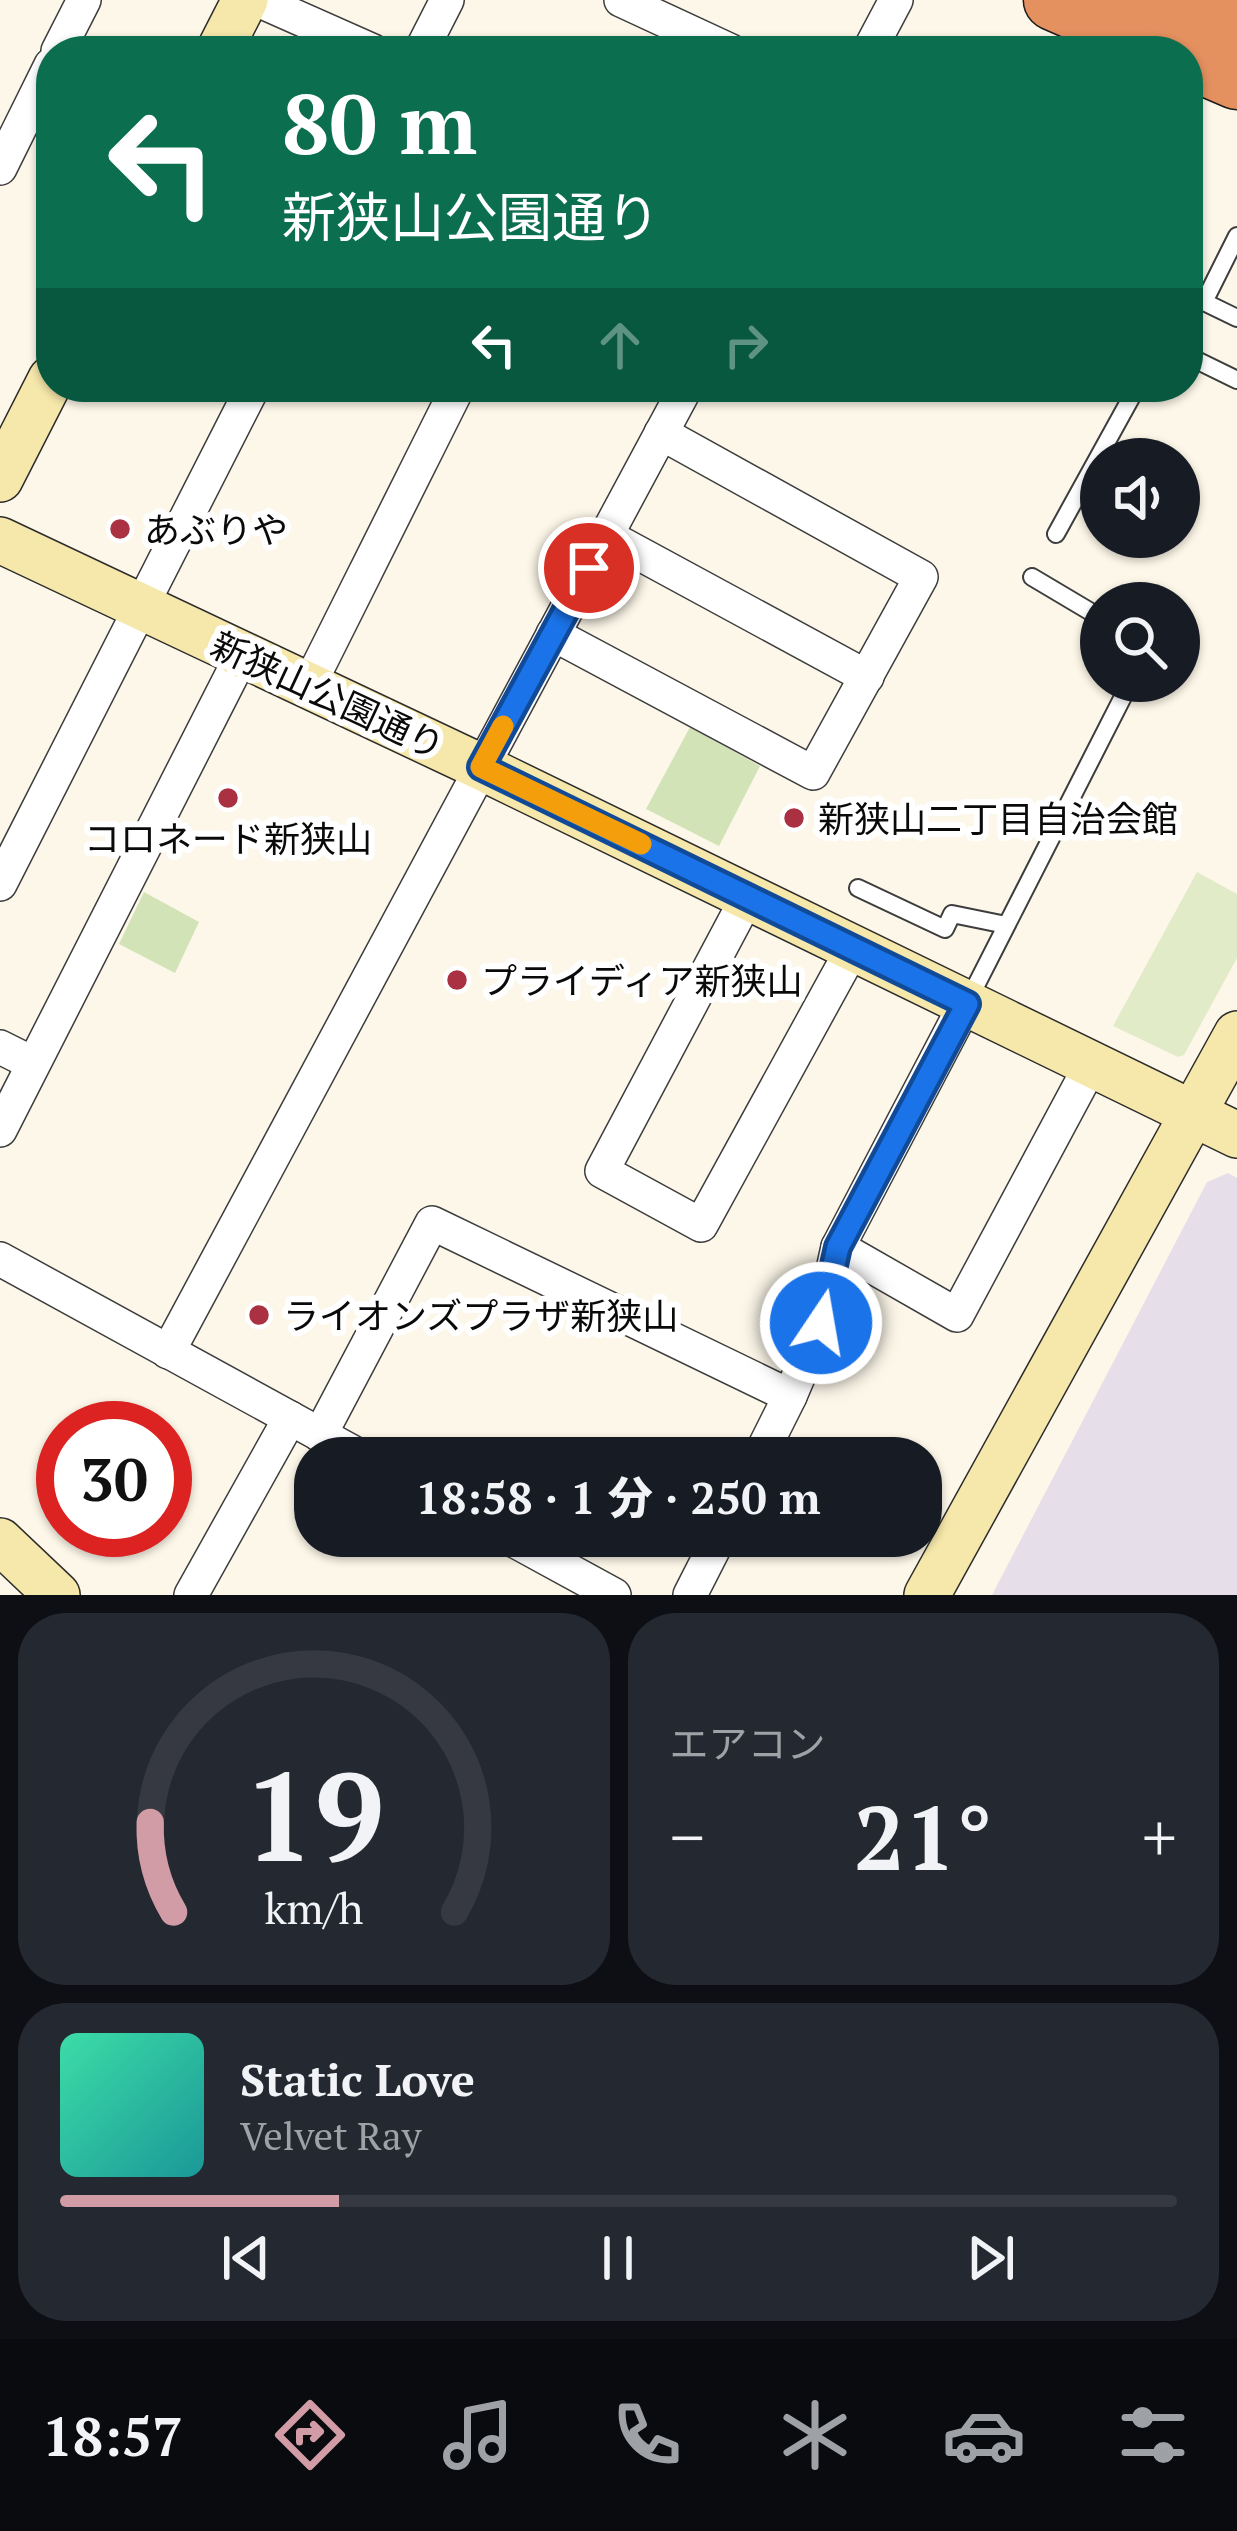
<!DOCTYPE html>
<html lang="ja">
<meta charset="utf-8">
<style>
body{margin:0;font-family:"PT Serif","Noto Sans JP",serif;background:#242831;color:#f1f3f6;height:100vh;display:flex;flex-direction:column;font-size:45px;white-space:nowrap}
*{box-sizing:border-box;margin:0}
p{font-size:39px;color:#9ea1a6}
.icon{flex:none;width:66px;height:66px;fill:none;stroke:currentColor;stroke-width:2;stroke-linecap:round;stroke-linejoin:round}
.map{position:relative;height:1595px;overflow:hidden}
.details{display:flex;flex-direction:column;gap:18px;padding:18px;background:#0d0f14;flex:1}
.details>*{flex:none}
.banner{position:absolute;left:36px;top:36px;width:1167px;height:366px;border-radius:48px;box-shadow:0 3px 9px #0004;background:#0b6e4f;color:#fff;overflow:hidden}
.controls{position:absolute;left:1080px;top:438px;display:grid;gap:24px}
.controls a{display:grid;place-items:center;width:120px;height:120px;border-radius:50%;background:#171b24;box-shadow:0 3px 9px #0004;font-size:60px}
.speed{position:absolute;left:36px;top:1401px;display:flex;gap:24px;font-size:60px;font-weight:700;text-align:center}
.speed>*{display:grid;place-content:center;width:156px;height:156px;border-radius:50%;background:#171b24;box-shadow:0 3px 9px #0004;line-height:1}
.speed .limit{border:18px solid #d22;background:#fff;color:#111}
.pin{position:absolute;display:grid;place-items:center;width:102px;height:102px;color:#fff;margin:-51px;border:6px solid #fff;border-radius:50%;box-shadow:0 3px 12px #0007}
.me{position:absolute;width:132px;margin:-66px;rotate:12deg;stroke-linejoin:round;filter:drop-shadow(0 0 9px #0008)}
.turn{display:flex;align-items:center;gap:42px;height:252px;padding:0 48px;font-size:54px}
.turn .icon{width:156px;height:156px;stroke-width:2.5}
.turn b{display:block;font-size:84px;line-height:102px}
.lanes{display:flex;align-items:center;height:114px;padding:0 48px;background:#0003;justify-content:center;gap:60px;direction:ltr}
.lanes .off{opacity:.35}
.big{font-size:90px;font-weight:800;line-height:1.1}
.details .widget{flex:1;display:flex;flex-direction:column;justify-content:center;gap:18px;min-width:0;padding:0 42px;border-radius:48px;background:#242831}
.details .dial{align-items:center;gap:0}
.dial svg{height:312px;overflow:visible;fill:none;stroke:#363941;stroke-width:7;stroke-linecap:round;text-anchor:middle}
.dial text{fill:#f1f3f6;stroke:none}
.song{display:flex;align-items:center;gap:36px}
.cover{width:144px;height:144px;border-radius:18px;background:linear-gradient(135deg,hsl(160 70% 55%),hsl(180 70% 35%))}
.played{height:12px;border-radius:6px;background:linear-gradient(90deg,#d19ca5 25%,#363941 25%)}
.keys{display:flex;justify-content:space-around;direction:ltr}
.heat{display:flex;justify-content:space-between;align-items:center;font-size:66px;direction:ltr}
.details .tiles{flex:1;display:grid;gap:18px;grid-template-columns:1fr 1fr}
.widget:last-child{grid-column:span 2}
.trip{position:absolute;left:294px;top:1437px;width:648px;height:120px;border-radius:48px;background:#171b24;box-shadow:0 3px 9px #0004;font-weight:800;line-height:120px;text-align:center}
.tab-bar{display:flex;height:192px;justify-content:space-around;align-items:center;background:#090b0e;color:#9ea1a6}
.tab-bar .icon{width:84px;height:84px}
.tab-bar .selected{color:#d19ca5}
.tab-bar b{font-size:54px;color:#f1f3f6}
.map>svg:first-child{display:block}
.industrial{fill:#e6dee8}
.green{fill:#d2e3b7}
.pitch{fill:#e2ebc8}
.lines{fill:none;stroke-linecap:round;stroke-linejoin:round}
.lane-casing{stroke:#3d3d3d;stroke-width:20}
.street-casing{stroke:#3d3d3d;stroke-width:36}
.secondary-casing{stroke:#2c2c2c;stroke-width:48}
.highway-casing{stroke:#1b1b1b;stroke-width:63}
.lane{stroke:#fff;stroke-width:16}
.street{stroke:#fff;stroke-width:33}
.secondary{stroke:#f6e7aa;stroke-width:45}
.highway{stroke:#e5905f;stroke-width:60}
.route-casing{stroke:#114b97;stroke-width:30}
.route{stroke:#1a73e8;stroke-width:21}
.slow{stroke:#f59e0b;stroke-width:21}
.poi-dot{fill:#aa3142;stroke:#fff;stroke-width:4.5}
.labels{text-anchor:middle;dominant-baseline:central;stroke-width:12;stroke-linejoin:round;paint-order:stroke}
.poi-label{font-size:36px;fill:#0a0a0a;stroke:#fff;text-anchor:start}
.street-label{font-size:36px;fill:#0a0a0a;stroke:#fff}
</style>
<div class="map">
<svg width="1237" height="1595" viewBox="0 0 1237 1595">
<rect width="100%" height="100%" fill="#fdf7e9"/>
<polygon class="industrial" points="1228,1173 1237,1178 1237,1595 992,1595 1207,1182"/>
<g class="green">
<polygon points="690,727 760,766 719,846 646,809"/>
<polygon points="144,892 199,922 175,973 119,944"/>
</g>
<polygon class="pitch" points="1197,872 1237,894 1237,958 1184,1055 1178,1057 1113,1026"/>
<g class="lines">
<defs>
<g id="lane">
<polyline points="1237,236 1204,302 1237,318"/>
<polyline points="1188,356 1237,380"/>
<polyline points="1056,534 1137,387"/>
<polyline points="1032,577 1101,618"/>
<polyline points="858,888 945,929 952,914 1006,925"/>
<polyline points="967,1003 1131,681"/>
</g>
<g id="street">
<polyline points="258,0 373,51"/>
<polyline points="621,0 731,51"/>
<polyline points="58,51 84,0"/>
<polyline points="421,51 447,0"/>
<polyline points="869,51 896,0"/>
<polyline points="0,168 51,65"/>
<polyline points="607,536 867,677"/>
<polyline points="553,634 813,773 921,577 661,433"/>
<polyline points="308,687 458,387"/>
<polyline points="0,884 253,387"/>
<polyline points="748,896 602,1171 701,1225 853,948"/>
<polyline points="0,1047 32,1063"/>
<polyline points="0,1130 242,655"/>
<polyline points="838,1247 957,1315 1092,1063"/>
<polyline points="0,1259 363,1458"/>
<polyline points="168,1352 686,387"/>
<polyline points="320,1435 432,1223 790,1396"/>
<polyline points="759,1458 790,1396 821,1323 838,1247 966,1003"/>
<polyline points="506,1536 614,1595"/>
<polyline points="191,1595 290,1418"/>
<polyline points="690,1595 720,1536"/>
</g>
<g id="secondary">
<polyline points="219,51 245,0"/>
<polyline points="0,479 51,379"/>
<polyline points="0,540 481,767 1237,1135"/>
<polyline points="0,1541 57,1595"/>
<polyline points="927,1595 1237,1034"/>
</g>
<g id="highway">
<polyline points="1054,0 1171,51"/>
<polyline points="1158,0 1237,32"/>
<polyline points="1188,58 1237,79"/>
</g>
</defs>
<use href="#lane" class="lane-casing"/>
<use href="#street" class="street-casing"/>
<use href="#secondary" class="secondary-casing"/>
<use href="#highway" class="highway-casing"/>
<use href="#lane" class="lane"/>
<use href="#street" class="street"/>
<use href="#secondary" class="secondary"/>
<use href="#highway" class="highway"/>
</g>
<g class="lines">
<defs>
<polyline id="route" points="589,568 481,767 967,1004 838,1247 821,1323"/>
</defs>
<use href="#route" class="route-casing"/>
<use href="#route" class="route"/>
<polyline class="slow" points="503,726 481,767 641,844"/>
</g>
<g class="poi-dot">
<circle cx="120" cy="529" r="12"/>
<circle cx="228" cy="798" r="12"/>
<circle cx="794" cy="818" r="12"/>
<circle cx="457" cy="980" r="12"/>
<circle cx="259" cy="1315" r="12"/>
</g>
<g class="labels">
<g class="poi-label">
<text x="144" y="529">あぶりや</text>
<text x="818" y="818">新狭山二丁目自治会館</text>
<text x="228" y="838" text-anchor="middle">コロネード新狭山</text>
<text x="481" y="980">プライディア新狭山</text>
<text x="283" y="1315">ライオンズプラザ新狭山</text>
</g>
<g class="street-label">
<text transform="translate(328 695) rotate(25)">新狭山公園通り</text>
</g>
</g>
</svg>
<div class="controls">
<a><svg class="icon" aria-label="sound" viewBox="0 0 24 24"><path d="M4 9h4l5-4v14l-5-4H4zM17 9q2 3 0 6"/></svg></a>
<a><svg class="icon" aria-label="search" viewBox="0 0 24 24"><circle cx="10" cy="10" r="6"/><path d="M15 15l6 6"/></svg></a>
</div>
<div class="speed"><div class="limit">30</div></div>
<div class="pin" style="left:589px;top:568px;background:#d93025"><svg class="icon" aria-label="arrive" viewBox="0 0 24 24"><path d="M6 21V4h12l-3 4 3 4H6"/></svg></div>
<svg class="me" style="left:821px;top:1323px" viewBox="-20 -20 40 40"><circle r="17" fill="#1a73e8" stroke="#fff" stroke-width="3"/><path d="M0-11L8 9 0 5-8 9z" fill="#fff"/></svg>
<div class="trip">18:58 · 1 分 · 250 m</div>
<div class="banner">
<div class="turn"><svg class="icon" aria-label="left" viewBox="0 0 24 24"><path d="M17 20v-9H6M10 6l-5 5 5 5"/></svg><div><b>80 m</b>新狭山公園通り</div></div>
<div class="lanes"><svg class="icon" aria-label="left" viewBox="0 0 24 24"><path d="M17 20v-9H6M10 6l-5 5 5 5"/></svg><svg class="icon off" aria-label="ahead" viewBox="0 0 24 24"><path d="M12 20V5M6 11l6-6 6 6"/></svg><svg class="icon off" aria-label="right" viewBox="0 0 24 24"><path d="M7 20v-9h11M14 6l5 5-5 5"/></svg></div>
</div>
</div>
<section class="details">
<div class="tiles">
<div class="widget dial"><svg viewBox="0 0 100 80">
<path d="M14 69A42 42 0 1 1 86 69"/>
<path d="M14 69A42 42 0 0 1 8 46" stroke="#d19ca5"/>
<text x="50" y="56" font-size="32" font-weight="700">19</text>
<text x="50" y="72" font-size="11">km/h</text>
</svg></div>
<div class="widget"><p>エアコン</p>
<div class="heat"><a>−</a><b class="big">21°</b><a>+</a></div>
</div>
<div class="widget">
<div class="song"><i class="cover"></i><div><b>Static Love</b><p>Velvet Ray</p></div></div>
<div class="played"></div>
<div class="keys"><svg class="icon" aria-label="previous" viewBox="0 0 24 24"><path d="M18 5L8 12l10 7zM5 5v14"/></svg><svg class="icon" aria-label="pause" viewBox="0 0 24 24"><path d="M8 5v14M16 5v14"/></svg><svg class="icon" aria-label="next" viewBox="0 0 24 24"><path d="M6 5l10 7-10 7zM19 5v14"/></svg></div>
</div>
</div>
</section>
<nav class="tab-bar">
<b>18:57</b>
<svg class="icon selected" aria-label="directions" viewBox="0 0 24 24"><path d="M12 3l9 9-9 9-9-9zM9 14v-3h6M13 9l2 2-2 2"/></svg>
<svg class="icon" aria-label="music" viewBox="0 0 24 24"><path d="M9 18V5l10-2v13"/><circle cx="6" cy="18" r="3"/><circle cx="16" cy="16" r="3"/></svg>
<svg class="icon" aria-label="phone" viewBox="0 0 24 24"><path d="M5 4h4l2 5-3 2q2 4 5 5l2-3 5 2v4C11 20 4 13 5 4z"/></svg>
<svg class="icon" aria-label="climate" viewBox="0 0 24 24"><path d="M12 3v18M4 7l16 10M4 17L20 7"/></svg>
<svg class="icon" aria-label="car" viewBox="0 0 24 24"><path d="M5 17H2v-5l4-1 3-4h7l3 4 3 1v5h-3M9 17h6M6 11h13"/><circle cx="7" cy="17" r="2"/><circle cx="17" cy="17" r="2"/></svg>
<svg class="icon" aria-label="filters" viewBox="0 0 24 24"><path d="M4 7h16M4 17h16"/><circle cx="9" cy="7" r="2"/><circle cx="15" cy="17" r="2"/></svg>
</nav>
